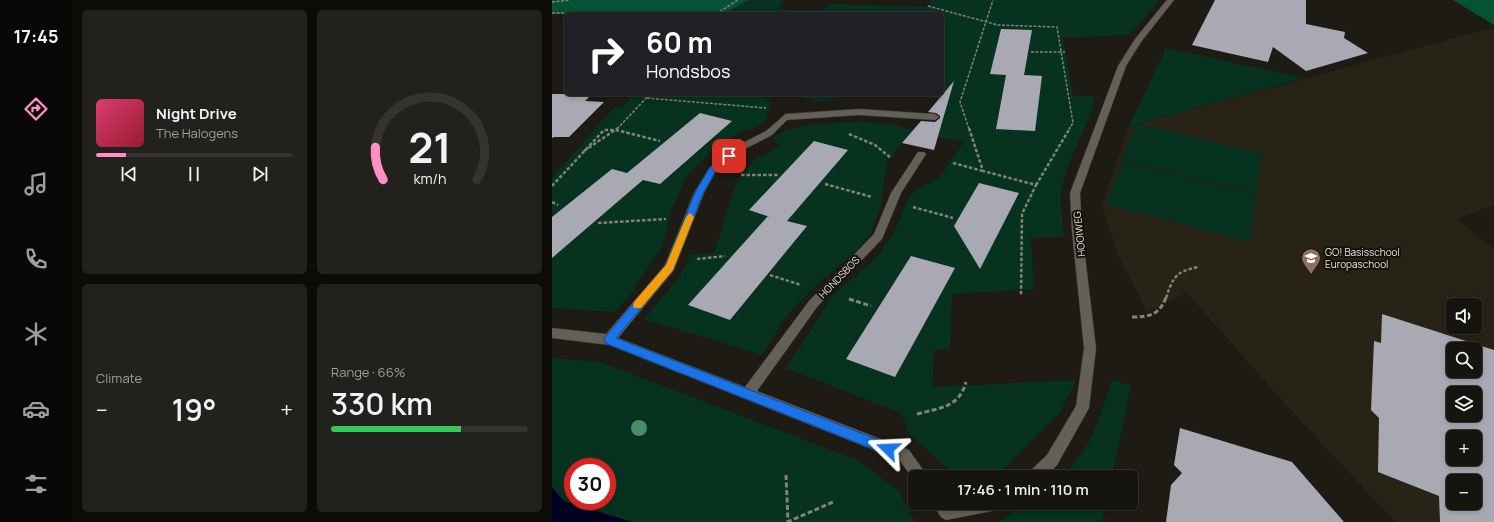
<!DOCTYPE html>
<meta charset="utf-8">
<style>
body{margin:0;font-family:Manrope,sans-serif;background:#23211d;color:#f1f3f6;height:100vh;display:flex;flex-direction:column;font-size:15px;white-space:nowrap}
*{box-sizing:border-box;margin:0}
p{font-size:13px;color:#9e9e9e}
.icon{flex:none;width:22px;height:22px;fill:none;stroke:currentColor;stroke-width:2;stroke-linecap:round;stroke-linejoin:round}
.map{position:relative;flex:1;overflow:hidden}
.side{display:flex;flex-direction:column;gap:10px;padding:10px;background:#0c0b08;width:480px}
.side>*{flex:none}
.guide{position:absolute;left:12px;top:12px;width:380px;height:84px;border-radius:6px;box-shadow:0 2px 6px #0003,0 0 0 1px #35332f;background:#202124;color:#fff;overflow:hidden}
.fabs{position:absolute;left:894px;top:298px;display:grid;gap:8px}
.fabs a{display:grid;place-items:center;width:36px;height:36px;border-radius:6px;background:#16140f;box-shadow:0 2px 6px #0003,0 0 0 1px #35332f;font-size:20px}
.speed{position:absolute;left:12px;top:458px;display:flex;gap:8px;font-size:20px;font-weight:700;text-align:center}
.speed>*{display:grid;place-content:center;width:52px;height:52px;border-radius:50%;background:#16140f;box-shadow:0 2px 6px #0003,0 0 0 1px #35332f;line-height:1}
.speed .limit{border:6px solid #d22;background:#fff;color:#111}
.pin{position:absolute;display:grid;place-items:center;width:34px;height:34px;color:#fff;margin:-17px;border-radius:8px;box-shadow:0 2px 6px #0006}
.me{position:absolute;width:44px;margin:-22px;rotate:291deg;stroke-linejoin:round;filter:drop-shadow(0 0 3px #0008)}
.turn{display:flex;align-items:center;gap:14px;height:84px;padding:0 16px;font-size:18px}
.turn .icon{width:52px;height:52px;stroke-width:2.5}
.turn b{display:block;font-size:28px;line-height:34px}
.big{font-size:30px;font-weight:600;line-height:1.1}
.side .tile{flex:1;display:flex;flex-direction:column;justify-content:center;gap:6px;min-width:0;padding:0 14px;border-radius:6px;background:#23211d}
.side .dial{align-items:center;gap:0}
.dial svg{height:104px;overflow:visible;fill:none;stroke:#35332f;stroke-width:7;stroke-linecap:round;text-anchor:middle}
.dial text{fill:#f1f3f6;stroke:none}
.song{display:flex;align-items:center;gap:12px}
.cover{width:48px;height:48px;border-radius:6px;background:linear-gradient(135deg,hsl(340 70% 55%),hsl(350 70% 35%))}
.played{height:4px;border-radius:2px;background:linear-gradient(90deg,#fc8fc3 15%,#35332f 15%)}
.keys{display:flex;justify-content:space-around;direction:ltr}
.heat{display:flex;justify-content:space-between;align-items:center;font-size:22px;direction:ltr}
.charge{height:6px;border-radius:3px;background:linear-gradient(90deg,#34c759 66%,#35332f 0)}
.side .tiles{flex:1;display:grid;gap:10px;grid-template-columns:repeat(2,1fr)}
.trip{position:absolute;left:356px;top:470px;width:230px;height:40px;border-radius:6px;background:#16140f;box-shadow:0 2px 6px #0003,0 0 0 1px #35332f;font-weight:600;line-height:40px;text-align:center}
main{display:flex;flex:1;min-height:0}
.dock{display:flex;flex-direction:column;width:72px;justify-content:space-around;align-items:center;background:#090806;color:#9e9e9e}
.dock .icon{width:28px;height:28px}
.dock .current{color:#fc8fc3}
.dock b{font-size:18px;color:#f1f3f6}
.map>svg:first-child{display:block}
.built{fill:#272316;fill-rule:evenodd}
.green{fill:#06321f;fill-rule:evenodd}
.forest{fill:#055234}
.water{fill:#000021}
.building{fill:#a9a9b3;fill-rule:evenodd}
.lines{fill:none;stroke-linecap:round;stroke-linejoin:round}
.service-casing{stroke:#383733;stroke-width:1}
.minor-casing{stroke:#383733;stroke-width:1}
.path-far2{stroke:#83817b;stroke-width:1.5;stroke-dasharray:3 1.5;stroke-linecap:butt}
.path-far1{stroke:#83817b;stroke-width:2.5;stroke-dasharray:3.5 2;stroke-linecap:butt}
.path{stroke:#83817b;stroke-width:3;stroke-dasharray:5 2.5;stroke-linecap:butt}
.service{fill:#626057;fill-rule:evenodd}
.minor{fill:#626057;fill-rule:evenodd}
.tree{fill:#4b8b68}
.route{fill:#1a73e8;stroke:#114b97}
.slow{fill:#f59e0b}
.labels{text-anchor:middle;dominant-baseline:central;stroke-width:4;stroke-linejoin:round;paint-order:stroke}
.street-label{font-size:10px;fill:#e8e6e1;stroke:#14120b}
.poi-label{font-size:10px;fill:#e8e6e1;stroke:#14120b;text-anchor:start}
</style>
<main>
<nav class="dock">
<b>17:45</b>
<svg class="icon current" aria-label="directions" viewBox="0 0 24 24"><path d="M12 3l9 9-9 9-9-9zM9 14v-3h6M13 9l2 2-2 2"/></svg>
<svg class="icon" aria-label="music" viewBox="0 0 24 24"><path d="M9 18V5l10-2v13"/><circle cx="6" cy="18" r="3"/><circle cx="16" cy="16" r="3"/></svg>
<svg class="icon" aria-label="phone" viewBox="0 0 24 24"><path d="M5 4h4l2 5-3 2q2 4 5 5l2-3 5 2v4C11 20 4 13 5 4z"/></svg>
<svg class="icon" aria-label="climate" viewBox="0 0 24 24"><path d="M12 3v18M4 7l16 10M4 17L20 7"/></svg>
<svg class="icon" aria-label="car" viewBox="0 0 24 24"><path d="M5 17H2v-5l4-1 3-4h7l3 4 3 1v5h-3M9 17h6M6 11h13"/><circle cx="7" cy="17" r="2"/><circle cx="17" cy="17" r="2"/></svg>
<svg class="icon" aria-label="filters" viewBox="0 0 24 24"><path d="M4 7h16M4 17h16"/><circle cx="9" cy="7" r="2"/><circle cx="15" cy="17" r="2"/></svg>
</nav>
<section class="side">
<div class="tiles">
<div class="tile">
<div class="song"><i class="cover"></i><div><b>Night Drive</b><p>The Halogens</p></div></div>
<div class="played"></div>
<div class="keys"><svg class="icon" aria-label="previous" viewBox="0 0 24 24"><path d="M18 5L8 12l10 7zM5 5v14"/></svg><svg class="icon" aria-label="pause" viewBox="0 0 24 24"><path d="M8 5v14M16 5v14"/></svg><svg class="icon" aria-label="next" viewBox="0 0 24 24"><path d="M6 5l10 7-10 7zM19 5v14"/></svg></div>
</div>
<div class="tile dial"><svg viewBox="0 0 100 80">
<path d="M14 69A42 42 0 1 1 86 69"/>
<path d="M14 69A42 42 0 0 1 8 44" stroke="#fc8fc3"/>
<text x="50" y="56" font-size="32" font-weight="700">21</text>
<text x="50" y="72" font-size="11">km/h</text>
</svg></div>
<div class="tile"><p>Climate</p>
<div class="heat"><a>−</a><b class="big">19°</b><a>+</a></div>
</div>
<div class="tile"><p>Range · 66%</p><b class="big">330 km</b><div class="charge"></div></div>
</div>
</section>
<div class="map">
<svg width="942" height="522" viewBox="0 0 942 522">
<rect width="100%" height="100%" fill="#1d1b14"/>
<path class="built" d="M936,29H942V205L904,219L942,249V522H843L734,405L635,293L595,312L567,257L550,206L577,126ZM901,305H923V327H901ZM901,349H923V371H901ZM901,393H923V415H901ZM901,437H923V459H901ZM901,481H923V503H901Z"/>
<g class="green">
<path d="M197,0H232L226,9L271,11L276,4L375,7L379,0H608L577,35L511,38L521,96H542C538,128 516,156 510,188C507,201 511,223 512,237L479,238L482,289L400,294L398,349L382,350L380,387L524,380L508,413L454,467L438,477H409L401,473L357,434L349,413L234,368L282,294L324,258L342,233L357,198L364,190L387,178L412,142L374,135L391,116L395,95L333,94H390V14H163L173,13Z"/>
<polygon points="614,48 752,78 585,124 710,153 704,193 570,160 584,125 577,126"/>
<polygon points="81,94 210,94 219,105 213,122 205,127 189,132 162,149 134,177 120,209 110,247 76,298 63,312 0,308 0,178 62,107 70,108"/>
<polygon points="228,94 298,94 273,102"/>
<path d="M311,122L337,124L361,130L335,162L329,206L319,234L304,251L261,288L233,318L210,355L92,319L128,276L138,255L162,253L183,186L189,175L201,161L229,146L221,139C238,121 287,123 311,122Z"/>
<polygon points="570,162 705,195 698,242 554,204"/>
<path d="M0,358L48,362L305,460L347,491L363,522H0ZM21,467H55V501H21Z"/>
<path d="M560,380L579,385L560,477H508C539,453 548,416 560,380Z"/>
<polygon points="473,503 554,503 550,522 448,522"/>
</g>
<g class="forest">
<polygon points="0,0 197,0 173,13 163,14 30,13 0,14"/>
<polygon points="901,0 942,0 942,25"/>
</g>
<polygon class="water" points="0,487 12,501 80,522 0,522"/>
<g class="building">
<polygon points="663,0 754,0 754,24 793,32 792,38 816,53 754,71 721,47 716,62 640,45"/>
<polygon points="449,29 480,30 472,75 490,76 483,131 444,129 454,75 438,74"/>
<polygon points="402,81 382,150 350,143 369,121 383,122 388,118 388,116 384,113 376,112"/>
<polygon points="0,94 40,94 33,101 52,102 17,137 2,137 0,138"/>
<polygon points="148,113 180,121 108,184 91,180 0,258 0,217 60,169 75,173"/>
<polygon points="262,141 296,150 235,221 255,226 178,320 136,305 216,216 218,217 197,210"/>
<polygon points="427,183 467,193 428,269 402,226"/>
<polygon points="359,256 403,268 343,377 294,359"/>
<path d="M830,314L942,350V522H888L887,496L826,472L827,418L819,410L822,341L829,343ZM901,349H923V371H901ZM901,393H923V415H901ZM901,437H923V459H901ZM901,481H923V503H901Z"/>
<polygon points="628,428 740,462 792,522 614,522 619,485 630,473 622,465"/>
</g>
<g class="lines">
<defs>
<polygon id="service" points="307,109 383,114 387,117 383,120 307,115 234,120 230,117 234,114"/>
<g id="minor">
<polygon points="615,0 622,0 589,42 574,66 528,193 530,231 544,348 537,408 505,465 493,477 475,477 477,472 495,455 524,406 532,348 520,231 518,193 566,66 583,39"/>
<polygon points="234,114 238,117 220,135 191,150 164,171 152,193 122,270 66,338 193,387 257,301 322,234 339,193 366,152 372,152 374,154 349,193 330,239 265,307 205,391 357,450 376,477 363,477 363,481 347,460 57,345 0,338 0,328 54,334 113,265 142,193 158,167 185,146 214,131"/>
<polygon points="380,503 448,503 445,508 440,511 394,520 389,517"/>
</g>
</defs>
<use href="#service" class="service-casing"/>
<use href="#minor" class="minor-casing"/>
<g class="path-far2">
<polyline points="0,2 18,0"/>
<polyline points="376,6 446,25 505,27 521,123 517,129"/>
<polyline points="0,13 24,13"/>
<polyline points="164,14 186,0"/>
<polyline points="479,52 513,52"/>
<polyline points="95,98 214,108"/>
<polyline points="65,129 98,94"/>
<polyline points="417,129 408,102 441,0"/>
</g>
<g class="path-far1">
<polyline points="417,128 431,171 484,185 470,214 469,295"/>
<polyline points="297,134 323,145 339,158"/>
<polyline points="32,151 66,128"/>
<polyline points="401,163 431,171"/>
<polyline points="189,175 226,175"/>
<polyline points="273,184 320,197"/>
<polyline points="484,185 518,128"/>
<polyline points="0,186 52,130 64,130 108,141"/>
<polyline points="0,202 6,205"/>
<polyline points="361,207 401,218"/>
<polyline points="46,223 114,219"/>
<polyline points="145,259 173,256"/>
<polyline points="218,275 249,285"/>
<path d="M614,298C621,277 624,271 647,267"/>
</g>
<g class="path">
<polyline points="297,299 319,306"/>
<path d="M580,317C597,317 608,315 614,297"/>
<path d="M365,414C387,408 407,408 414,382"/>
<polyline points="234,475 236,521"/>
<polyline points="235,522 281,502"/>
</g>
<use href="#service" class="service"/>
<use href="#minor" class="minor"/>
</g>
<circle class="tree" cx="87" cy="428" r="8"/>
<polygon class="route" points="177,154 181,156 180,158 164,171 151,193 121,270 64,338 340,445 341,449 340,453 336,455 53,343 52,340 53,337 114,265 143,193 158,167"/>
<polygon class="slow" points="138,213 142,217 121,270 89,308 82,308 81,305 82,302 114,265 134,217"/>
<defs>
<symbol id="school-pin" viewBox="-11 -11 22 30"><path d="M0 17L-7.5 6A9.5 9.5 0 1 1 7.5 6Z" fill="#8d6e63" stroke="#14120b"/><path d="M0-5L7-2L0 1L-7-2ZM-4 1L0 2.5L4 1V4Q0 6-4 4Z" fill="#fff"/></symbol>
</defs>
<g fill-rule="evenodd">
<use href="#school-pin" x="748" y="247" width="22" height="30"/>
</g>
<g class="labels">
<g class="street-label">
<text transform="translate(527 234) rotate(-96)">HOOIWEG</text>
<text transform="translate(287 277) rotate(-46)">HONDSBOS</text>
</g>
<g class="poi-label">
<text x="773" y="252">GO! Basisschool<tspan x="773" dy="12">Europaschool</tspan></text>
</g>
</g>
</svg>
<div class="fabs">
<a><svg class="icon" aria-label="sound" viewBox="0 0 24 24"><path d="M4 9h4l5-4v14l-5-4H4zM17 9q2 3 0 6"/></svg></a>
<a><svg class="icon" aria-label="search" viewBox="0 0 24 24"><circle cx="10" cy="10" r="6"/><path d="M15 15l6 6"/></svg></a>
<a><svg class="icon" aria-label="layers" viewBox="0 0 24 24"><path d="M12 4l9 5-9 5-9-5zM3 14l9 5 9-5"/></svg></a>
<a>+</a>
<a>−</a>
</div>
<div class="speed"><div class="limit">30</div></div>
<div class="pin" style="left:177px;top:156px;background:#d93025"><svg class="icon" aria-label="arrive" viewBox="0 0 24 24"><path d="M6 21V4h12l-3 4 3 4H6"/></svg></div>
<svg class="me" style="left:336px;top:449px" viewBox="-20 -20 40 40"><path d="M0-17L14 15 0 8-14 15z" fill="#1a73e8" stroke="#fff" stroke-width="4"/></svg>
<div class="trip">17:46 · 1 min · 110 m</div>
<div class="guide">
<div class="turn"><svg class="icon" aria-label="right" viewBox="0 0 24 24"><path d="M7 20v-9h11M14 6l5 5-5 5"/></svg><div><b>60 m</b>Hondsbos</div></div>
</div>
</div>
</main>
